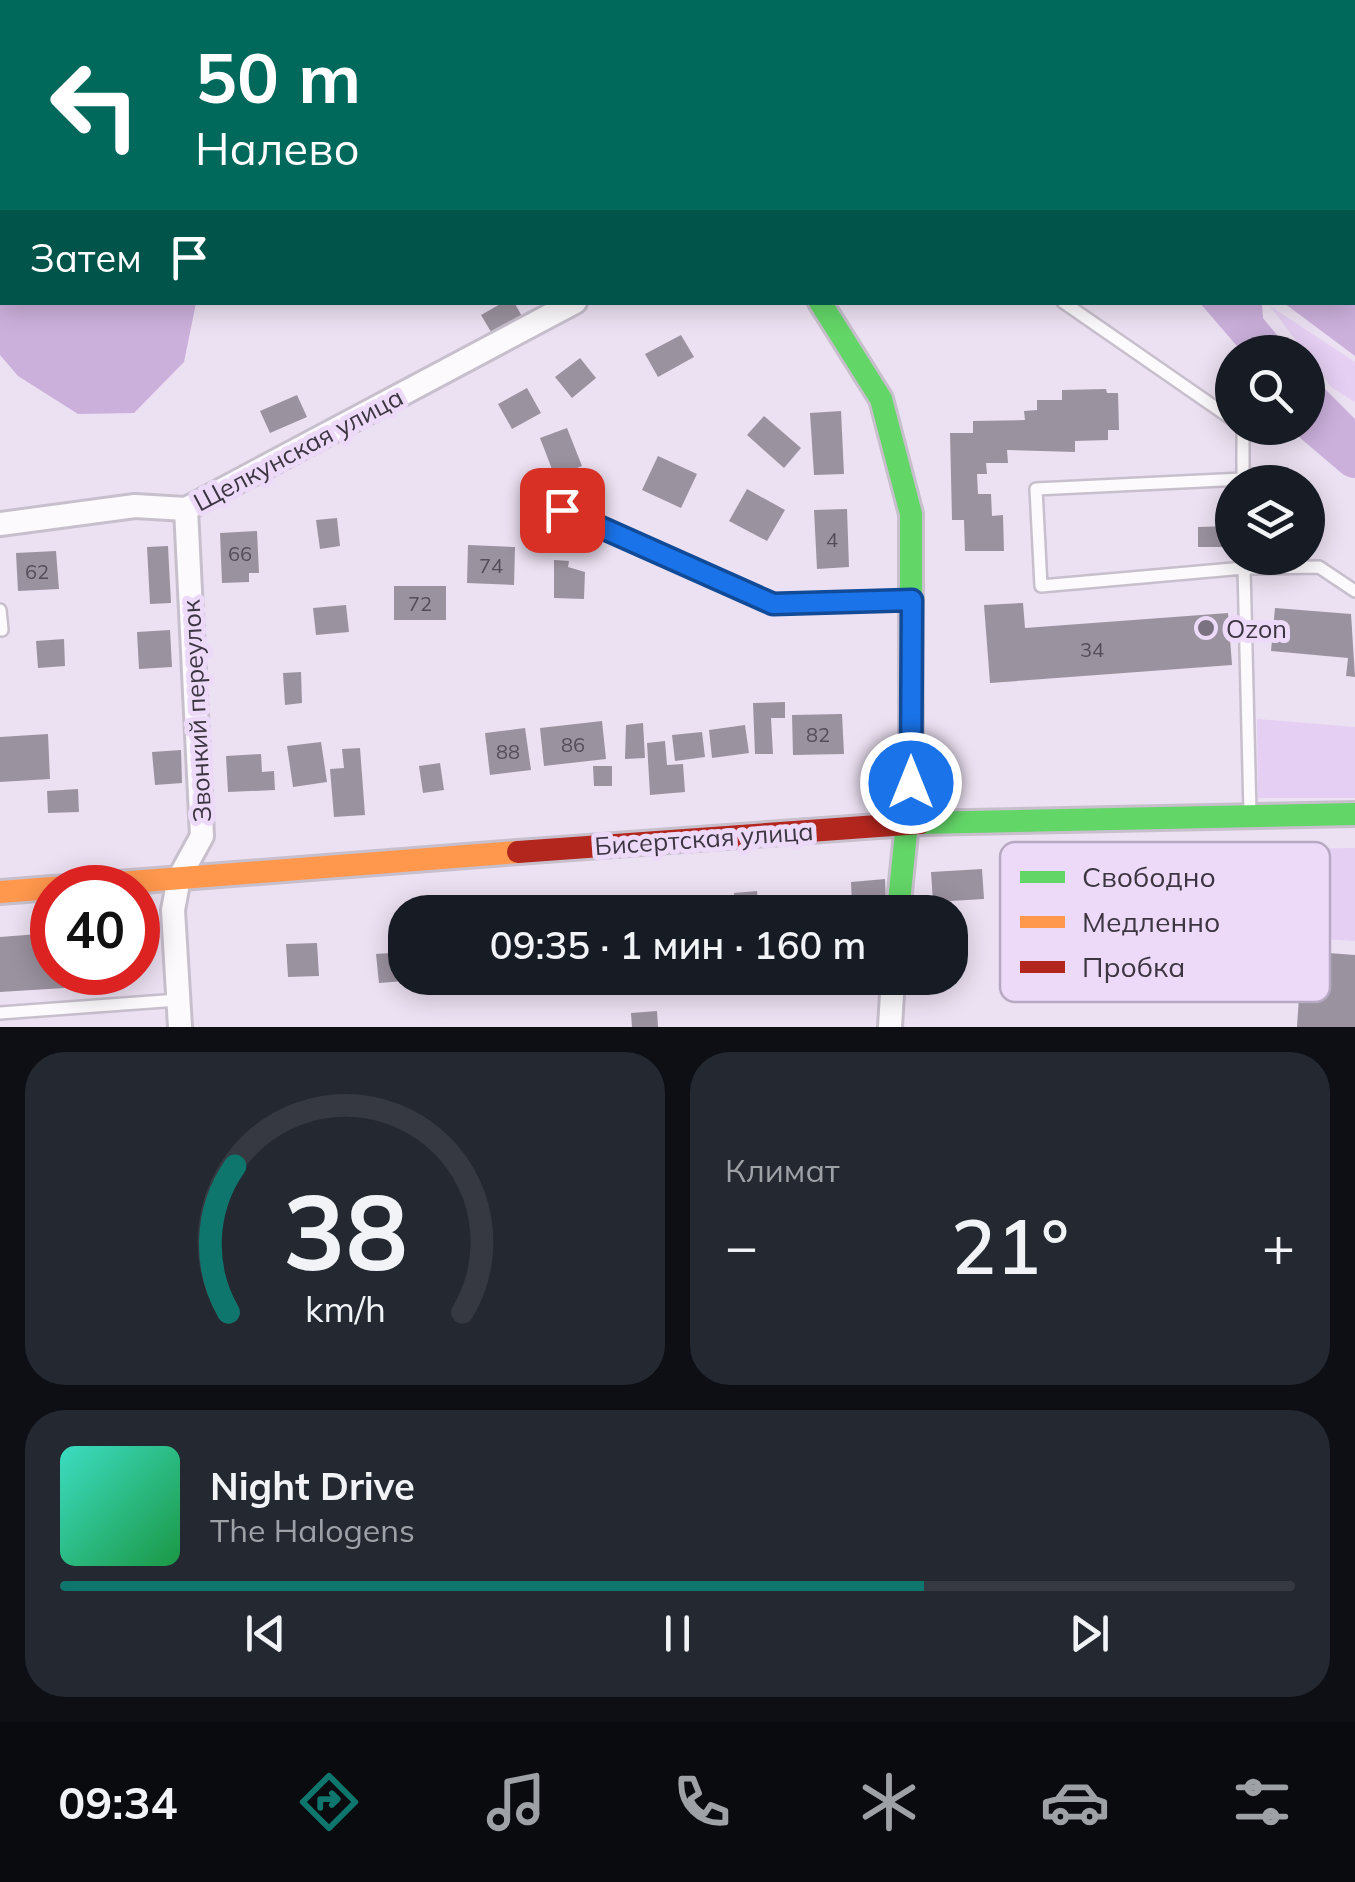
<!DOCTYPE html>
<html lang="ru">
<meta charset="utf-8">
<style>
body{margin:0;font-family:Mulish,sans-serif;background:#242831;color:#f1f3f6;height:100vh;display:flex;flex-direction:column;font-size:38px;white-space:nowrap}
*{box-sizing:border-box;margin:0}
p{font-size:32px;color:#9ea1a6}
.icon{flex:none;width:55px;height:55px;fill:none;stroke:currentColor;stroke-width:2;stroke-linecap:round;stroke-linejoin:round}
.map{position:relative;height:1027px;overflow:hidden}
.details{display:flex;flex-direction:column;gap:25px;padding:25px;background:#0d0f14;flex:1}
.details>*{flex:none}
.hud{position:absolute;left:0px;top:0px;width:1355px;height:305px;box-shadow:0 5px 25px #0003;background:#00695c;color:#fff;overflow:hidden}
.tools{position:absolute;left:1215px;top:335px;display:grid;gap:20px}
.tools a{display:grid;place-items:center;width:110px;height:110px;border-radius:50%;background:#171b24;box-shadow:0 5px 25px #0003;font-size:50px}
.speed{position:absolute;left:30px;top:865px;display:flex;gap:20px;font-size:50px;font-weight:700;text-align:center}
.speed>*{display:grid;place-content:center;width:130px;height:130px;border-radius:50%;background:#171b24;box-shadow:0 5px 25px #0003;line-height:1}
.speed .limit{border:15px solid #d22;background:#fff;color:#111}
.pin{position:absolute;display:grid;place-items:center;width:85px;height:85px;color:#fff;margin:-42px;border-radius:20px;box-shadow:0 5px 15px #0006}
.me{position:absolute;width:110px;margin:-55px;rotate:0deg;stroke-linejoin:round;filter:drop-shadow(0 0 8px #0008)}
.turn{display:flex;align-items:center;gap:35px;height:210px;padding:0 30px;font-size:45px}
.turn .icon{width:130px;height:130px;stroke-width:2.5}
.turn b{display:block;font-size:70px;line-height:85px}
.then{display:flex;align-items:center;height:95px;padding:0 30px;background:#0003;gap:20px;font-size:38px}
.big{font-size:75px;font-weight:600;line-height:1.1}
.details .card{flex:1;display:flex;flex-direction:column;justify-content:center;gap:15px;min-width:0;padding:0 35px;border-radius:40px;background:#242831}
.details .dial{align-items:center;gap:0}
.dial svg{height:260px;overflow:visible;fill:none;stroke:#363941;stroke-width:7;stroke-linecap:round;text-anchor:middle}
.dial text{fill:#f1f3f6;stroke:none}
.song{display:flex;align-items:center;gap:30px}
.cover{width:120px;height:120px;border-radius:15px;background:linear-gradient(135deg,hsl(170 70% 55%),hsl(140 70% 35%))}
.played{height:10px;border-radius:5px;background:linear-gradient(90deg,#0f766e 70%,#363941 70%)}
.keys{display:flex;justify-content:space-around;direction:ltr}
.heat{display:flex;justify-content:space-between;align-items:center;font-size:55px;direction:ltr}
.details .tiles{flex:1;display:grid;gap:25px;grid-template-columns:1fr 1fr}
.card:last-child{grid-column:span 2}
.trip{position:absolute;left:388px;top:895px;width:580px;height:100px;border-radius:40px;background:#171b24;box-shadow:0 5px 25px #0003;font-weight:600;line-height:100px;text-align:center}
.tabs{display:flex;height:160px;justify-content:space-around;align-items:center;background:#090b0e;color:#9ea1a6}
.tabs .icon{width:70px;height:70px}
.tabs .active{color:#0f766e}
.tabs b{font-size:45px;color:#f1f3f6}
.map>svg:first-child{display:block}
.green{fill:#e5cff3}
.water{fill:#cbb0dc}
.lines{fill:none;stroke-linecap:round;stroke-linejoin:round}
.river{stroke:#cbb0dc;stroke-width:42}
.building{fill:#9b929f}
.lane-casing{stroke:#c8bfcd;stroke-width:16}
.street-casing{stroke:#c8bfcd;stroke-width:28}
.fast-casing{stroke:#c8bfcd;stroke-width:28}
.slow-casing{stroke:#c8bfcd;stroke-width:28}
.jam-casing{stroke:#c8bfcd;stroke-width:28}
.lane{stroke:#fcfafd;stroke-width:11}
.street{stroke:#fcfafd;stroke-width:22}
.fast{stroke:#63d668;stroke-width:22}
.slow{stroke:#ff974d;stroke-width:22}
.jam{stroke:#b3261e;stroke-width:22}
.route-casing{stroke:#114b97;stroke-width:25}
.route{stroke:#1a73e8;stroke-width:18}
.poi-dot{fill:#7a7280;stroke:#eddaf9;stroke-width:4}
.labels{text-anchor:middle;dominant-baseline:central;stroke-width:10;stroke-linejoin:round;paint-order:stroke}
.number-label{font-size:20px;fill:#544d59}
.street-label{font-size:25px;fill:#3d3642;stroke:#eddaf9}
.poi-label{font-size:25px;fill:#3d3642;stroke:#eddaf9;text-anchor:start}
.key{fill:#eddaf9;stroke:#b8a9c2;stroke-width:2.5}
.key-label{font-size:28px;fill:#3d3642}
</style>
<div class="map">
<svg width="1355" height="1027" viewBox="0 0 1355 1027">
<rect width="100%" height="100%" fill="#ece1f2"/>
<g class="green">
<polygon points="1270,306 1355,362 1355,402 1331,387"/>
<polygon points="1257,719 1355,727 1355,798 1258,798"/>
<polygon points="1355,848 1355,941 1287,937 1292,892 1270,890 1273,849"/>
</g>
<g class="water">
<polygon points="0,0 943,0 949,2 2,2 2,302 196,303 184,362 134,413 78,414 18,376 0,355"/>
<polygon points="1353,227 1355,229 1355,356 1284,303 1352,302"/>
<polygon points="1200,303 1262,303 1263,318 1291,352 1242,352"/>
<polygon points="1308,372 1355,419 1355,459 1308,418"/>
</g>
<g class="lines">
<polyline class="river" points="1308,417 1355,457"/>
</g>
<g class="building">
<polygon points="504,302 514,302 524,320 494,337 481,315"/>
<polygon points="681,335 694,357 658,377 645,354"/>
<polygon points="580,358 596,378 572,398 555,377"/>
<polygon points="527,388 541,413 512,429 498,404"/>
<polygon points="1106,389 1107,393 1118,393 1119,430 1108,430 1108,440 1075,441 1075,452 1007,450 1008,463 986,463 987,474 977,474 978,494 991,494 992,516 1003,515 1004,551 965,551 964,520 952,520 950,433 973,433 973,421 1025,420 1024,411 1037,410 1037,400 1062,400 1062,390"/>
<polygon points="297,395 307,417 270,433 260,411"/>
<polygon points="841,411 844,474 814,475 810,413"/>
<polygon points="764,416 801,448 784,468 747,435"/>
<polygon points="567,428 582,466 555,477 540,438"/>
<polygon points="658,456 697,474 681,508 642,490"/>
<polygon points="747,489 785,510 767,541 729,521"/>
<polygon points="847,509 849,567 817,569 814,510"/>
<polygon points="337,518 340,546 320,549 316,520"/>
<polygon points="1229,526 1230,547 1198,547 1198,527"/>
<polygon points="257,531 259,573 249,573 249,582 222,583 220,533"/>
<polygon points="468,545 515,547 514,585 467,583"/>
<polygon points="168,546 171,603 150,604 147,547"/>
<polygon points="56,551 59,589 18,591 16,553"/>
<polygon points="554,560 569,561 568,567 585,572 584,599 554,598"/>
<rect x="394" y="586" width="52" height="34"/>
<polygon points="1023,603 1025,628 1228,613 1232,665 990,683 984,605"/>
<polygon points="346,605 349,632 316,635 313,608"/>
<polygon points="1275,608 1351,614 1355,677 1346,676 1348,658 1271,651"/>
<polygon points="170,630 172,667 139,669 137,632"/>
<polygon points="64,639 65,666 38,668 36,641"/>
<polygon points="301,672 302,703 285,705 283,673"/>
<polygon points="785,702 785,718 771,718 773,754 755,754 753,703"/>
<polygon points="842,714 844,754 793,755 792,715"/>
<polygon points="602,721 606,759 544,766 540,728"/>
<polygon points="643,723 645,758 625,759 626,725"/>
<polygon points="745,725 749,753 712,758 709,730"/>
<polygon points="525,728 531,770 490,775 485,733"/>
<polygon points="702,732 705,757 675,761 672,735"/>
<polygon points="48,734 50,779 0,782 0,737"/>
<polygon points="665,741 667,765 683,764 685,792 650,795 647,743"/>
<polygon points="321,742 327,782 293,787 287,746"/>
<polygon points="360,748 365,815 334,817 330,769 344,768 342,749"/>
<polygon points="181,750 182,783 155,785 152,752"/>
<polygon points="261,754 262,772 274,771 275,790 228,792 226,756"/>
<polygon points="440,763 444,790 423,793 419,766"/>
<polygon points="593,766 612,766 612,786 594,786"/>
<polygon points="78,789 79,812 48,813 47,791"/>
<polygon points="982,869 984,899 933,902 931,872"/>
<polygon points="885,879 886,904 852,906 851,882"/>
<polygon points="757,891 759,912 735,912 734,893"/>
<polygon points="582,902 582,912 558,912 557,904"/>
<polygon points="641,902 651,902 652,912 641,912"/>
<polygon points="52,933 52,972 112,972 113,985 0,992 0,937"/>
<polygon points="317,943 319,976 288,977 286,944"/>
<polygon points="1302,951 1355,955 1355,1027 1297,1027"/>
<polygon points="405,952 405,981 379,983 376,954"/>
<polygon points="482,978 512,978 512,984 482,985"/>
<polygon points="561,978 572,978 572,987 562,987"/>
<polygon points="657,1011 658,1027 632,1027 631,1013"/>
</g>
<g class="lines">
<defs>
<g id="lane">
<polyline points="1063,302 1232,419"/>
<polyline points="1243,428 1243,482"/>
<polyline points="1243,479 1036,489 1041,586 1244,568 1250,813"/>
<polyline points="562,510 773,604 908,600"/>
<polyline points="1244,558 1244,568 1319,567 1355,591"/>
<polyline points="0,610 2,630"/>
<polyline points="0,1013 178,1000"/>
</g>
<g id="street">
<polyline points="0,524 135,506 186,509 575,302"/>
<polyline points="180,1027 173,910 179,878 202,836 186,509"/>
<polyline points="890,1027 893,978"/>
</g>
<g id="fast">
<polyline points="820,302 881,399 911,514 911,783 898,912"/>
<polyline points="920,823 1355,814"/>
</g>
<g id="slow">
<polyline points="53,888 518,852"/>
<polyline points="0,892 52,888"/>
</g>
<polyline id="jam" points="518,852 920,823"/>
</defs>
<use href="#lane" class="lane-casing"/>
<use href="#street" class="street-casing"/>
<use href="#fast" class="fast-casing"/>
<use href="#slow" class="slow-casing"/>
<use href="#jam" class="jam-casing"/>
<use href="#lane" class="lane"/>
<use href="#street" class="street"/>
<use href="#fast" class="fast"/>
<use href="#slow" class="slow"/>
<use href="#jam" class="jam"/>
</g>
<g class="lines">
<defs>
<polyline id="route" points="562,510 773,604 912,600 911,783"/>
</defs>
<use href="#route" class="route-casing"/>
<use href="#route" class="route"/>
</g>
<circle class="poi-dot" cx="1206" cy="628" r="10"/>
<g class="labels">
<g class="number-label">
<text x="832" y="539">4</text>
<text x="240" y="553">66</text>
<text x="491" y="565">74</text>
<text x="37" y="571">62</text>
<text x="420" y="603">72</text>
<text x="1092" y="649">34</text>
<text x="818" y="734">82</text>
<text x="573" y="744">86</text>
<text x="508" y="751">88</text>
</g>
<g class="street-label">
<text transform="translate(298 449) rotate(-28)">Щелкунская улица</text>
<text transform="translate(196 711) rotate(-93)">Звонкий переулок</text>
<text transform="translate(704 838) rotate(-4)">Бисертская улица</text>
</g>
<g class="poi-label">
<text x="1226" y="628">Ozon</text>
</g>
</g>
<rect x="1000" y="842" width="330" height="160" rx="15" class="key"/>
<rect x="1020" y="871" width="45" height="12" fill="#63d668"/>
<rect x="1020" y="916" width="45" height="12" fill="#ff974d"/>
<rect x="1020" y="961" width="45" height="12" fill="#b3261e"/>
<g class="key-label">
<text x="1082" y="887">Свободно</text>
<text x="1082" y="932">Медленно</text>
<text x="1082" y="977">Пробка</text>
</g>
</svg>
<div class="tools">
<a><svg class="icon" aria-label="search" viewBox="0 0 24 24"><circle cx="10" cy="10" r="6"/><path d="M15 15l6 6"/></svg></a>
<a><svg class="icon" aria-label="layers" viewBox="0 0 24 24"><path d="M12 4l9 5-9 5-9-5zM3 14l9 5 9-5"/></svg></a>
</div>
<div class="speed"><div class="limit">40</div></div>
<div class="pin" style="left:562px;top:510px;background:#d93025"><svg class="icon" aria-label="arrive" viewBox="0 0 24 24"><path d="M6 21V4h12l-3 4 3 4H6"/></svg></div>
<svg class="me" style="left:911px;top:783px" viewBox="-20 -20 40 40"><circle r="17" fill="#1a73e8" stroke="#fff" stroke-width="3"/><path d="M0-11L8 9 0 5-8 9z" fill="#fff"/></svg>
<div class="trip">09:35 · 1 мин · 160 m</div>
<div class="hud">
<div class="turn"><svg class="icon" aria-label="left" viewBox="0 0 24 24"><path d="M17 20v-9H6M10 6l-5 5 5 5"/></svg><div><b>50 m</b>Налево</div></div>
<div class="then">Затем<svg class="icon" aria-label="arrive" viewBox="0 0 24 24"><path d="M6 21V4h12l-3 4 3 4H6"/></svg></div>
</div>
</div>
<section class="details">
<div class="tiles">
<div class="card dial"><svg viewBox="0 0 100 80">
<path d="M14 69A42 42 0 1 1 86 69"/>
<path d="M14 69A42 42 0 0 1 16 24" stroke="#0f766e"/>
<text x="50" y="56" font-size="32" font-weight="700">38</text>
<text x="50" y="72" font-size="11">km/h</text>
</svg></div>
<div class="card"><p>Климат</p>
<div class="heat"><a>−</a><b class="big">21°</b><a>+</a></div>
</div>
<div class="card">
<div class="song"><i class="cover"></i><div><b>Night Drive</b><p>The Halogens</p></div></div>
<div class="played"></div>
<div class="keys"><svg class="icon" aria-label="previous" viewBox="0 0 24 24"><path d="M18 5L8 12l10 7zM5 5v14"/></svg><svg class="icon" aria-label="pause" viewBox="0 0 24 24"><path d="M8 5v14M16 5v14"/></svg><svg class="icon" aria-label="next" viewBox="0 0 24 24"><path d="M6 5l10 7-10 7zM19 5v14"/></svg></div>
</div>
</div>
</section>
<nav class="tabs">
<b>09:34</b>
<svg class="icon active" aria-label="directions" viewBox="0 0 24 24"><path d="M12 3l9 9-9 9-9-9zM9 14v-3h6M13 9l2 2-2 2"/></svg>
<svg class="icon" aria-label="music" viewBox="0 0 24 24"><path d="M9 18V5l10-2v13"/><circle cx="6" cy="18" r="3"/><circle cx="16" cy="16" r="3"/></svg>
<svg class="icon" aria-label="phone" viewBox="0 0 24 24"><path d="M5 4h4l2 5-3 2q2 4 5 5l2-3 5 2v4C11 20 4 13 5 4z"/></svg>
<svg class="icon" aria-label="climate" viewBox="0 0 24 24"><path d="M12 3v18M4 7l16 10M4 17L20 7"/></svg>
<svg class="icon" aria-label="car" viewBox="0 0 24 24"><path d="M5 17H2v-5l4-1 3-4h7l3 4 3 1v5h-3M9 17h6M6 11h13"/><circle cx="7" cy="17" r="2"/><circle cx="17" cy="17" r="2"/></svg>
<svg class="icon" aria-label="filters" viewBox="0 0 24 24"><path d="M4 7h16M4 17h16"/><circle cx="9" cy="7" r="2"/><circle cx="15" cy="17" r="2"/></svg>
</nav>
